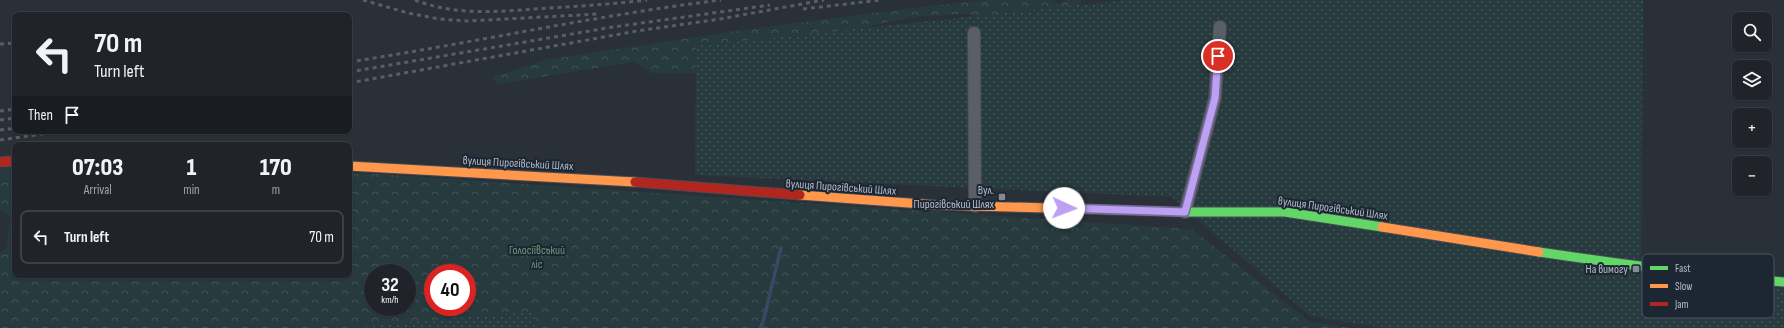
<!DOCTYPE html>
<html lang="en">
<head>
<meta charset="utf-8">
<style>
	body { margin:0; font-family:"Sofia Sans Condensed",sans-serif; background:#282c32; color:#f1f3f6; height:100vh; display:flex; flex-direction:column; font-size:15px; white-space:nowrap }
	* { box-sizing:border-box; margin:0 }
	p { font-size:13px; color:#a2a4a8 }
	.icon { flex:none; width:22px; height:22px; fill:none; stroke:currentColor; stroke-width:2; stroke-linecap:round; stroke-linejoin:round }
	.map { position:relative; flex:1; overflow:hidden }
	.panel { position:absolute; left:12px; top:142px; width:340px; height:136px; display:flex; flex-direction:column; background:#20242a; border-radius:8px; box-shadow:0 1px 3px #0004,0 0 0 1px #3d4147 }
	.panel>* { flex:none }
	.hud { position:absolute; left:12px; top:12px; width:340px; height:122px; border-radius:8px; box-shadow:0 1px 3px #0004,0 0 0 1px #3d4147; background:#20242a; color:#f1f3f6; overflow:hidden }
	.buttons { position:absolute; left:1732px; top:12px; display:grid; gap:8px }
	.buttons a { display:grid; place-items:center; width:40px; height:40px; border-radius:8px; background:#20242a; box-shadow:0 1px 3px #0004,0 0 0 1px #3d4147; font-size:20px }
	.speed { position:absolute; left:364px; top:264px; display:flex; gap:8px; font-size:20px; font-weight:700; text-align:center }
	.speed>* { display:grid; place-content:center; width:52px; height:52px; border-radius:50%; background:#20242a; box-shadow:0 1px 3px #0004,0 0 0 1px #3d4147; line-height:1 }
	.speed small { font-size:10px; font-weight:400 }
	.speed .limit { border:6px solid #d22; background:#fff; color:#111 }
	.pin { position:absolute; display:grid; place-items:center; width:34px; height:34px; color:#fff; margin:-17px; border:2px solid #fff; border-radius:50%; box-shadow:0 1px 4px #0007 }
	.me { position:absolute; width:44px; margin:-22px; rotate:92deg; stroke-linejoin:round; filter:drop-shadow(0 0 3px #0008) }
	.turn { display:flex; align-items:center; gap:14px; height:84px; padding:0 16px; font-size:18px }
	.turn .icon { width:52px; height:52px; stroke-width:2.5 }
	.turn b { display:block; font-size:28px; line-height:34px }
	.then { display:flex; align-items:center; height:38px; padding:0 16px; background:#0003; gap:8px; font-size:15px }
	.eta { display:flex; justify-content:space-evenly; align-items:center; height:68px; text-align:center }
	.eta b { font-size:24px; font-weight:800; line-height:28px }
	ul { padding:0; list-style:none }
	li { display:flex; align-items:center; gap:12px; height:54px; margin:0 8px 6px; padding:0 8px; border:2px solid #3d4147; border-radius:8px }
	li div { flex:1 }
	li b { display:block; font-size:15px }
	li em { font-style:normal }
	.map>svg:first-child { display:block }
	.forest { fill:url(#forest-crowns); fill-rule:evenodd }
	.park { fill:url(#park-dots) }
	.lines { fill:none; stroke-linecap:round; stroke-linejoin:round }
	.stream { stroke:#384963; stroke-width:3.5 }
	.street-casing { stroke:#484c53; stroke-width:14 }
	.fast-casing { stroke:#484c53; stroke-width:11 }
	.slow-casing { stroke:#484c53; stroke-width:11 }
	.jam-casing { stroke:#484c53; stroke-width:11 }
	.street { stroke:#5a5e66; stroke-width:12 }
	.fast { stroke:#63d668; stroke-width:9 }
	.slow { stroke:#ff974d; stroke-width:9 }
	.jam { stroke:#b3261e; stroke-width:9 }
	.rail { stroke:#595d64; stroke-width:3; stroke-dasharray:4 4; stroke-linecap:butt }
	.route-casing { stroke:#7a689d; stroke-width:10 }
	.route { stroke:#bca0f2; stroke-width:7 }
	.poi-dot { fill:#848b96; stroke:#1d2633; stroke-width:1.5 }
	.labels { text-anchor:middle; stroke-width:4; stroke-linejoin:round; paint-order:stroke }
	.street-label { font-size:12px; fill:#b4bcc9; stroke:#1d2633 }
	.poi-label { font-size:12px; fill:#b4bcc9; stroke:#1d2633; text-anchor:end }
	.park-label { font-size:12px; fill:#6b9a76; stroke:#1d2633 }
	.key { fill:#1d2633; stroke:#4a5360; stroke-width:1 }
	.key-label { font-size:11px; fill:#b4bcc9 }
</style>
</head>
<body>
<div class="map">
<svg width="1784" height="328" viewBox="0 0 1784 328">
	<defs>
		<pattern id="forest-crowns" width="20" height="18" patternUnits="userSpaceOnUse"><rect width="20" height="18" fill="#273a3e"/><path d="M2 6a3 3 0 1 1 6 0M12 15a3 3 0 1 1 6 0" fill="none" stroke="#445559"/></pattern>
		<pattern id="park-dots" width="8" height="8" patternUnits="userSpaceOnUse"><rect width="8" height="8" fill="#273a3e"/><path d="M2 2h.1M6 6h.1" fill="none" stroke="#445559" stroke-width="1.8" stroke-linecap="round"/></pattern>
	</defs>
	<rect width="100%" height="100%" fill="#2a3038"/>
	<!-- forest -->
	<g class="forest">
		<path d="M986 0H1051L1060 4 1067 0H1082L1069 21 989 18 963 14 914 17 869 26V62L716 74 652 73 635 62 497 84 493 77 545 60 742 30 904 9Z"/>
		<path d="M15 167V275H349V174H376L1192 229 1309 321 1350 328H0V253L7 247 10 217 0 210V168ZM373 273H407V307H373ZM433 273H467V307H433Z"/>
	</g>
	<!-- park -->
	<g class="park">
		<path d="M1125 0H1643L1641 269 1784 287V328H1384L1310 316 1172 197 695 175 696 46Z"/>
		<path d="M531 312 535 328H343Z"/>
	</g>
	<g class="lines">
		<!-- stream -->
		<path class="stream" d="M760 328 763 322 781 248"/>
		<defs>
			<g id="street">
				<path d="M974 33 975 206"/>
				<path d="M1185 212 1215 98 1220 27"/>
			</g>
			<g id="fast">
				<path d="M1049 208 1185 212H1285L1382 227"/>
				<path d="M1539 252C1621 264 1702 275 1784 282"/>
			</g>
			<g id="slow">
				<path d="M349 166 635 182"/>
				<path d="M800 195 936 205 1049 208"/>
				<path d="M1382 227 1539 252"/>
			</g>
			<g id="jam">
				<path d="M0 162 15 161"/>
				<path d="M635 182 800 195"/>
			</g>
		</defs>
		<!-- street casing -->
		<use href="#street" class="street-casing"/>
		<!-- fast casing -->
		<use href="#fast" class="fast-casing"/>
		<!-- slow casing -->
		<use href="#slow" class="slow-casing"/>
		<!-- jam casing -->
		<use href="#jam" class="jam-casing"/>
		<!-- street -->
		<use href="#street" class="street"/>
		<!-- fast -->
		<use href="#fast" class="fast"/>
		<!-- slow -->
		<use href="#slow" class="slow"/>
		<!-- jam -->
		<use href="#jam" class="jam"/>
		<!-- rail -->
		<g class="rail">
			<path d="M363 0 408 13 439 19 468 21 598 14"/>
			<path d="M415 0C457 17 505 11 549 8 582 6 614 4 647 0"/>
			<path d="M803 9 881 0"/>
			<path d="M0 44 15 43"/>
			<path d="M349 62C473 43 597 15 721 0"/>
			<path d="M349 72 613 27 770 5"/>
			<path d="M349 83 637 31 720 19 824 0"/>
			<path d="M0 111 15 109"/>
			<path d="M0 120 15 118"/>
			<path d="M0 130 15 128"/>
			<path d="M0 140 63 131"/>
		</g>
	</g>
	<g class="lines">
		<defs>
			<path id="route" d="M1064 208 1185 212 1215 98 1218 56"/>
		</defs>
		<!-- route casing -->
		<use href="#route" class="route-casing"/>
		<!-- route -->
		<use href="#route" class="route"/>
	</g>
	<!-- markers -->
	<g class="poi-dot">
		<rect x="998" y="193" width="8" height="8" rx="2"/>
		<rect x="1632" y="265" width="8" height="8" rx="2"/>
	</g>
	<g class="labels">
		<!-- street labels -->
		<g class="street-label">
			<text transform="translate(518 163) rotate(3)" y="4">вулиця Пирогівський Шлях</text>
			<text transform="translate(841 187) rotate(4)" y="4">вулиця Пирогівський Шлях</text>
			<text transform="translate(1333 208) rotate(8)" y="4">вулиця Пирогівський Шлях</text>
		</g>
		<!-- poi labels -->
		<g class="poi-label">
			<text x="994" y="194">Вул.<tspan x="994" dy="14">Пирогівський Шлях</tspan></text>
			<text x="1628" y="273">На вимогу</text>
		</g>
		<!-- park labels -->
		<g class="park-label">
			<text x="537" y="254">Голосіївський<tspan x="537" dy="14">ліс</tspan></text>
		</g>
	</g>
	<!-- legend -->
	<rect x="1642" y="254" width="132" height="64" rx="6" class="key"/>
	<rect x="1650" y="266" width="18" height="4" fill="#63d668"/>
	<rect x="1650" y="284" width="18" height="4" fill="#ff974d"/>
	<rect x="1650" y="302" width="18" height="4" fill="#b3261e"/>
	<g class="key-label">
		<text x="1675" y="272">Fast</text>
		<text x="1675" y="290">Slow</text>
		<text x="1675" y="308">Jam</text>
	</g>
</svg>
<div class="buttons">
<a><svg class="icon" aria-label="search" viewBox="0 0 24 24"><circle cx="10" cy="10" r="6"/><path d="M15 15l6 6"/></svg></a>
<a><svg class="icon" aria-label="layers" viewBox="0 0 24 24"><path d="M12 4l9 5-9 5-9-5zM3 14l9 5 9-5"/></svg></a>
<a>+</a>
<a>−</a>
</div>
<div class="speed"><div>32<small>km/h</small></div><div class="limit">40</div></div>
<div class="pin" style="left:1218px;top:56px;background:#d93025"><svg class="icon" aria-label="arrive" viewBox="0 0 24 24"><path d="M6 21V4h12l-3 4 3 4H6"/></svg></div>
<svg class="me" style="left:1064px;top:208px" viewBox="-20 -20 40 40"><circle r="19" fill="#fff"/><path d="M0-13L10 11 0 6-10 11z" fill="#bca0f2"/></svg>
<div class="hud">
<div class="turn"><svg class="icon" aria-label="left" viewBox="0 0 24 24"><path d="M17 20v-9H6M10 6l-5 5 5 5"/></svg><div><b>70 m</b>Turn left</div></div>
<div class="then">Then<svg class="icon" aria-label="arrive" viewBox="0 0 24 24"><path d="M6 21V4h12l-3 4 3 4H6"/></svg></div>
</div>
<section class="panel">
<div class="eta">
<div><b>07:03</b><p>Arrival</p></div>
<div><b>1</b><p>min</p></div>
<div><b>170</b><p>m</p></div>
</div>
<ul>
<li><svg class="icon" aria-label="left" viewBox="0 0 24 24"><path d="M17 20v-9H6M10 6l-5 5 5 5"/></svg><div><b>Turn left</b></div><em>70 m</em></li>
</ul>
</section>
</div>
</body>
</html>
